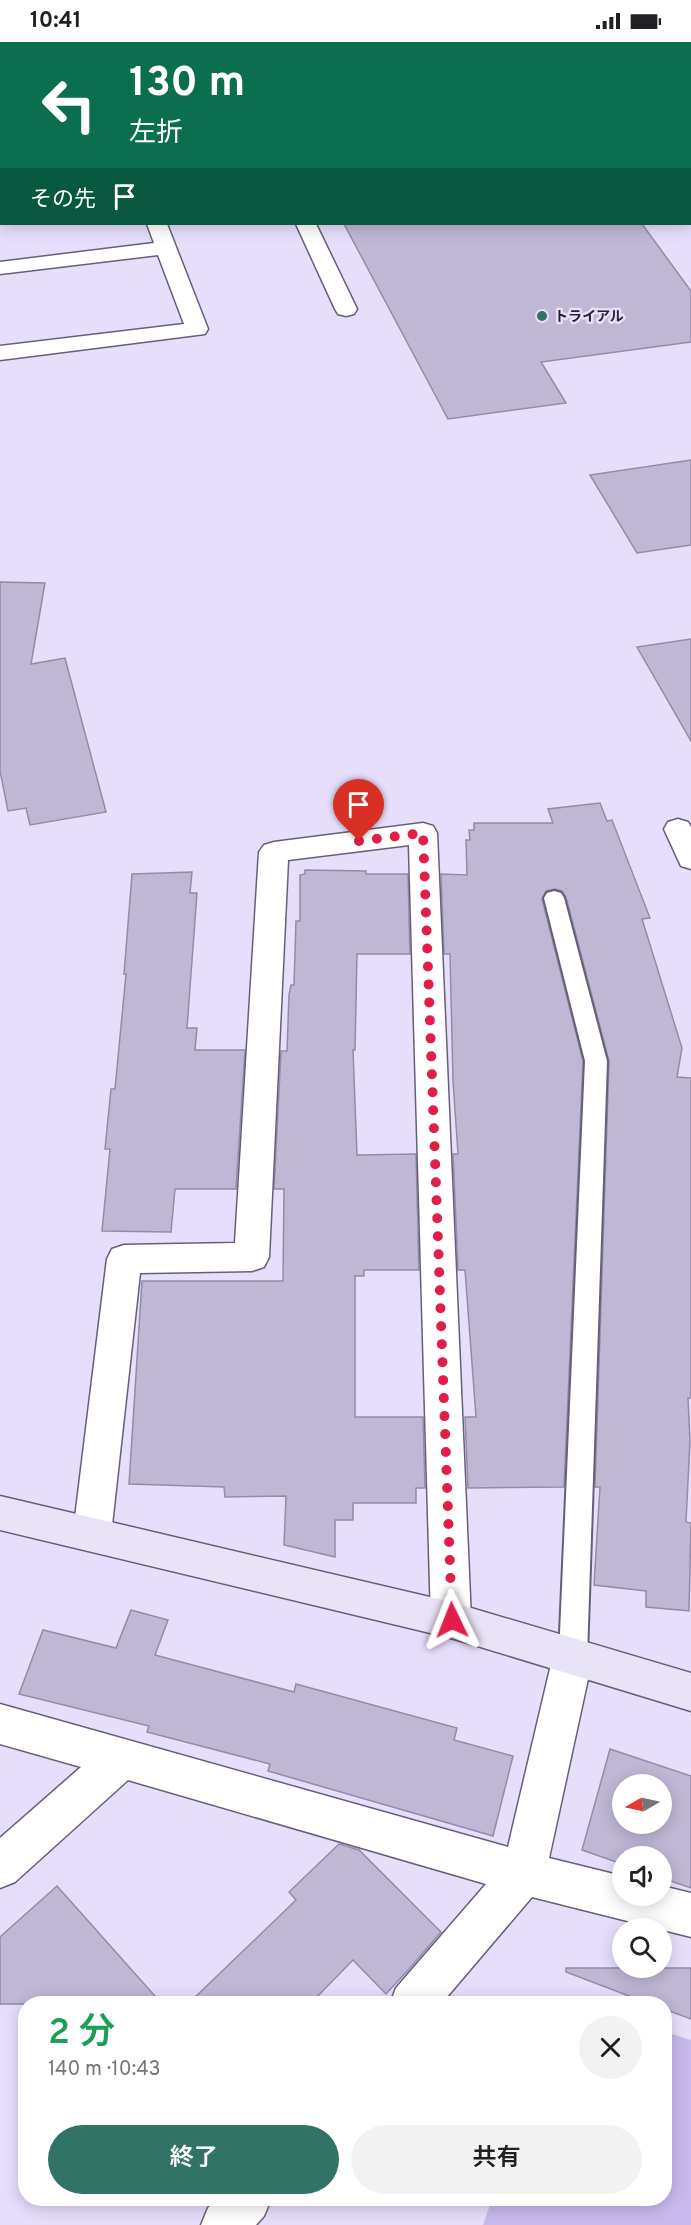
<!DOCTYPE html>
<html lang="ja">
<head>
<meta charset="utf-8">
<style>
	body { margin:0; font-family:Overpass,"Noto Sans JP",sans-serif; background:#f2f2f2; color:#202124; height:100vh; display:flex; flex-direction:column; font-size:22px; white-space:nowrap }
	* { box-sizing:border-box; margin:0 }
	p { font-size:20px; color:#757577 }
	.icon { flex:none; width:33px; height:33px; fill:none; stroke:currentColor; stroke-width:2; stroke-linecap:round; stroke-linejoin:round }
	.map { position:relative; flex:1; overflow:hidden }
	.panel { position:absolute; left:18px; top:1954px; width:654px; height:210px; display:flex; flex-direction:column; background:#fff; border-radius:24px; box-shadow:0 3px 15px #0003 }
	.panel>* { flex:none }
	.guide { position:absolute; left:0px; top:0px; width:692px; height:183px; box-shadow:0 3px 15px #0003; background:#0b6e4f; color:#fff; overflow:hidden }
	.needle { width:39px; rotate:261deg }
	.fabs { position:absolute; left:612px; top:1732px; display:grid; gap:12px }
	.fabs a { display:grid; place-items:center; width:60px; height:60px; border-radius:50%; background:#fff; box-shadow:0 3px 15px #0003; font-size:30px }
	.pin { position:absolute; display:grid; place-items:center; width:51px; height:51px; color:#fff; margin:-62px -26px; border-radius:50% 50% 50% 0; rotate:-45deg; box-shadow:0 0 6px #0007 }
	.pin .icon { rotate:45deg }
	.me { position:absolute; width:66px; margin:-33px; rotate:358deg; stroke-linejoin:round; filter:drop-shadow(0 0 4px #0008) }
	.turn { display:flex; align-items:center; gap:21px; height:126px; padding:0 30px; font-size:27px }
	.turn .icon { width:78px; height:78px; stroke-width:2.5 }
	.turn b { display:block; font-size:42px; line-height:51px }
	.then { display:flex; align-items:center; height:57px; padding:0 30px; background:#0003; gap:12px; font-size:22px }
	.round { display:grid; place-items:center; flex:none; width:63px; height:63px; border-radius:32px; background:#f2f2f2 }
	.summary { display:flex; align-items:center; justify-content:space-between; height:102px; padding:0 30px }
	h1 { font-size:36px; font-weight:600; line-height:45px; color:#1e9e55 }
	.primary-button { display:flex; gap:12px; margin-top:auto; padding:12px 30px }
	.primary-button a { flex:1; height:69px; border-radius:36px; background:#317364; color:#fff; font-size:24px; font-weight:600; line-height:69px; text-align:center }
	.primary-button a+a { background:#f2f2f2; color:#202124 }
	.status { display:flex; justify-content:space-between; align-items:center; height:42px; padding:0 30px; background:#fff; direction:ltr }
	.status svg { height:16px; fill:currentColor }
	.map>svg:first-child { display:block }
	.green { fill:#c8b9ec }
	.building { fill:#c0b7d5; stroke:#938ba7; stroke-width:1.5; fill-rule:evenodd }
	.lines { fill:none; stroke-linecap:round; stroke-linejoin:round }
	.lane-casing { stroke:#675f7a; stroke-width:4 }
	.street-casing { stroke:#675f7a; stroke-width:3 }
	.secondary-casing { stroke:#675f7a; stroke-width:3 }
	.lane { fill:#fff; fill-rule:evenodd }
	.street { fill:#fff; fill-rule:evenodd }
	.secondary { fill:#e9e3f7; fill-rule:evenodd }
	.rail { stroke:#867f94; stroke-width:3; stroke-dasharray:4.5 4.5; stroke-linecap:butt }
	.route { stroke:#e11d48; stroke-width:10; stroke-dasharray:0 18 }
	.poi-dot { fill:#317364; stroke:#e7defc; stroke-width:2 }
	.labels { text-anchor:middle; stroke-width:5; stroke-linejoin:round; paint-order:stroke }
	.far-poi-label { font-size:14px; font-weight:bold; fill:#27232e; stroke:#e7defc; text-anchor:start }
</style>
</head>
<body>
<div class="status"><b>10:41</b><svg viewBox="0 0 49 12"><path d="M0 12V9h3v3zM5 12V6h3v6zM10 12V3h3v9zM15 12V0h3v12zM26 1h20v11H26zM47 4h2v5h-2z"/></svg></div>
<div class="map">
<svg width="691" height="2183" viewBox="0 0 691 2183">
	<rect width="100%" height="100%" fill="#e7defc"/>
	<!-- green -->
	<path class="green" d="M665 1990 691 1998V2183H483L492 2157H664Z"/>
	<!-- building -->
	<g class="building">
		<path d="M344 182H642L691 249V300L541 320 566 361 448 377Z"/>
		<path d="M691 418V503L637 511 590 433Z"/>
		<path d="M0 540 45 541 31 622 65 616 106 770 30 783 26 766 8 769 0 729Z"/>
		<path d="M691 597V699L637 605Z"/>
		<path d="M600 761 607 779 612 778 650 876 642 877 682 1006 677 1035 691 1036V1356H688L690 1399 686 1480 691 1481 689 1569 646 1565V1549L594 1543 600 1445H595L609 1019 566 855 562 849 555 847 546 849 542 857 583 1019 564 1445 468 1446 465 1375H476L465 1228H458L453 1112H458L453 1039 450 912H444L441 832 467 833 466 798H470L469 788H474V781H553L548 767Z"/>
		<path d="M305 828 366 829V832H408L410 912H357L355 1008H353L357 1113 416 1112 419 1228H364V1234H355V1375H423L425 1446H416V1461H353V1478H335V1515L284 1503 286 1454 225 1455 224 1445 129 1442 142 1239H283L284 1147H274L281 1009H287L289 953 291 943H294L296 879H300V833L305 832Z"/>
		<path d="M192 830 190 851H197L187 986H197L195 1008H245L236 1147H175L171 1190 102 1189 110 1107H105L111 1047H115L126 932H124L132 832Z"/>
		<path d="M131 1568 168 1578 155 1613 294 1650 296 1642 457 1686 454 1698 513 1714 493 1794 268 1729 270 1722 147 1690 149 1684 19 1652 43 1588 116 1606Z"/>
		<path d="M610 1707 691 1734V1846L662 1836V1815H622V1822L582 1808ZM622 1743H662V1782H622Z"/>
		<path d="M339 1802 359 1808 441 1890 409 1927 386 1952 353 1918 310 1962H188L296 1858 289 1850Z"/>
		<path d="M57 1844 162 1962H0V1895Z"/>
		<path d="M566 1926H691V1977L664 1967V1962H650L566 1930Z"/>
	</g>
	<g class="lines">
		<defs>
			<path id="lane" d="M554 849 561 851 564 856 607 1019 587 1614 583 1623 573 1627 563 1623 559 1614 585 1019 544 856 547 851Z"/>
			<g id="street">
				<rect x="76" y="0" width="18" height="2"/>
				<path d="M236 0H254L255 2H237Z"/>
				<path d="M414 0H432L433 2H415Z"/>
				<path d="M546 0H566L545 2Z"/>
				<rect x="0" y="69" width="2" height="12"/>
				<rect x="0" y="139" width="2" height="12"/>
				<path d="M147 182H167L208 287 205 292 0 318V304L184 282 158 213 0 232V220L154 201Z"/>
				<path d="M296 182H316L357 267 354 272 346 274 338 272 335 267Z"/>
				<path d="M678 777 688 780 691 785V827L681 824 664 787 668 780Z"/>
				<path d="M423 781 433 784 437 791 471 1578 465 1591 451 1596 437 1591 431 1578 409 803 288 818 269 1215 264 1225 252 1229 140 1231 111 1492 106 1504 92 1509 78 1504 73 1492 107 1217 112 1207 124 1203 235 1201 259 810 264 803 274 800Z"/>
				<path d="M573 1595 587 1601 593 1614 549 1816 622 1834V1854H662V1844L691 1851V1895L532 1855 441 1962H390L396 1946 486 1842 128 1738 15 1840 0 1846V1796L81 1725 0 1702V1662L508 1805 553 1614 559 1601Z"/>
				<path d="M216 2157H271L264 2174 256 2183H201L208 2166Z"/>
			</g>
			<g id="secondary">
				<path d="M580 0H602L603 2H581Z"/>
				<rect x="690" y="26" width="1" height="12"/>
				<path d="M0 1454 451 1560 691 1631V1669L451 1596 0 1488Z"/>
			</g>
		</defs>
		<!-- lane casing -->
		<use href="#lane" class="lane-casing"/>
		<!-- street casing -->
		<use href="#street" class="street-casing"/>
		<!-- secondary casing -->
		<use href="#secondary" class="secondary-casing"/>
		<!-- lane -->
		<use href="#lane" class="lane"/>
		<!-- street -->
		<use href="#street" class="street"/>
		<!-- secondary -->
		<use href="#secondary" class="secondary"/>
		<!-- rail -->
		<path class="rail" d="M679 0 685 2"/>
	</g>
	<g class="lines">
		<!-- route -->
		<path class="route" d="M359 799 423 791 452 1578"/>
	</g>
	<!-- markers -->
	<circle class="poi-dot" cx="542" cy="274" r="6"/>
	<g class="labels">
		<!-- far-poi labels -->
		<g class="far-poi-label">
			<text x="554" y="279">トライアル</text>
		</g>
	</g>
</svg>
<div class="fabs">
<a><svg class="needle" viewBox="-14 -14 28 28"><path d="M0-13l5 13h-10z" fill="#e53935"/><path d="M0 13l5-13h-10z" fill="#757577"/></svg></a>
<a><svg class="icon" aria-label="sound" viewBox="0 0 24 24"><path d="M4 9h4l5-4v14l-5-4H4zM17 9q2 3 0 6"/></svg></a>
<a><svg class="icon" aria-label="search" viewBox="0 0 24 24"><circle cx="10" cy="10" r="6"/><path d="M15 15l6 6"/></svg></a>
</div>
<div class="pin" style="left:359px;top:799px;background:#d93025"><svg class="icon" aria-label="arrive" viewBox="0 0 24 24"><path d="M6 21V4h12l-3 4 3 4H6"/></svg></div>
<svg class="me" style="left:452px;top:1578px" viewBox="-20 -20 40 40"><path d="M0-17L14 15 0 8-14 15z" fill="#e11d48" stroke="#fff" stroke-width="4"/></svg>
<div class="guide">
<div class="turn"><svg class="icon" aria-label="left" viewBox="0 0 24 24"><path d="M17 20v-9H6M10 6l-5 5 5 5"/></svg><div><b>130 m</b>左折</div></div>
<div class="then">その先<svg class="icon" aria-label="arrive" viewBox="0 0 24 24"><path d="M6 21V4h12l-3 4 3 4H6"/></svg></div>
</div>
<section class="panel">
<div class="summary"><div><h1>2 分</h1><p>140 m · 10:43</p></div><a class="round"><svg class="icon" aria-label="close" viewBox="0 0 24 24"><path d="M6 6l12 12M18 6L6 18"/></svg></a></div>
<div class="primary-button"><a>終了</a><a>共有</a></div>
</section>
</div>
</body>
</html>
